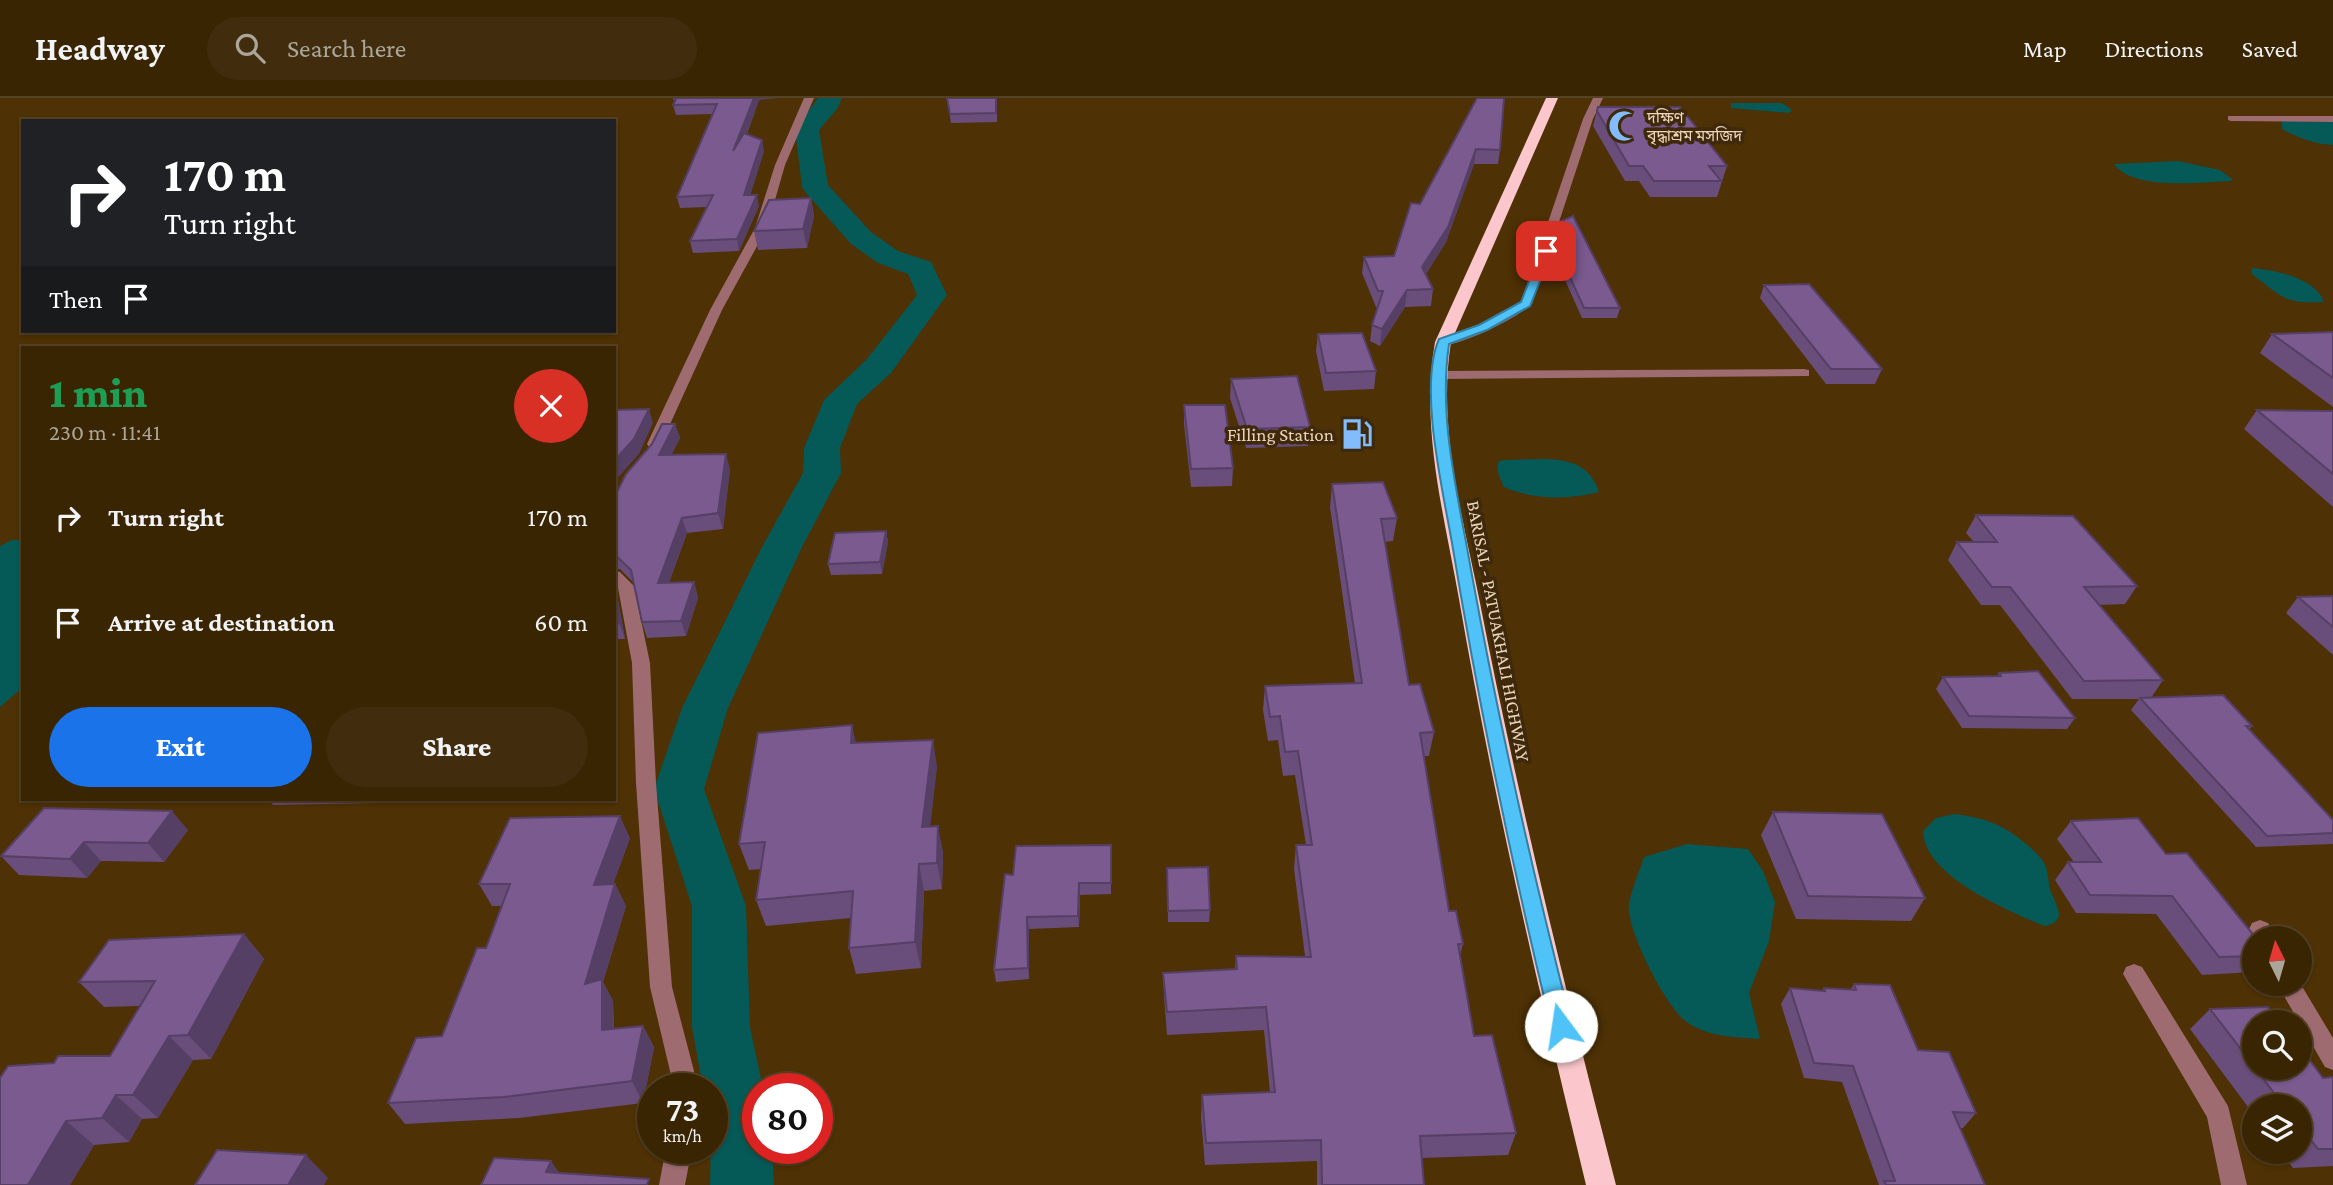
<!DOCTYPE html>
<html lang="en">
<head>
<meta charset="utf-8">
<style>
	body { margin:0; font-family:"Crimson Pro","Noto Sans Bengali",serif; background:#412d0d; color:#f1f3f6; height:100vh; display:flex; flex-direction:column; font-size:26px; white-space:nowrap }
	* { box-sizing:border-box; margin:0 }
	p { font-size:23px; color:#aba59a }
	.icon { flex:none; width:38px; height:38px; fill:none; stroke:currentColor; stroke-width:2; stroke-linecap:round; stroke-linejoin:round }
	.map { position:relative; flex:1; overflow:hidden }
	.details { position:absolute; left:21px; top:248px; width:595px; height:455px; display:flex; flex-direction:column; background:#3a2503; border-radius:0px; box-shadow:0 2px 5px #0004,0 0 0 2px #544225 }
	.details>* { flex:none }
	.banner { position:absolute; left:21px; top:21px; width:595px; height:214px; border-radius:0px; box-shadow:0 2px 5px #0004,0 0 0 2px #544225; background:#202124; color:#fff; overflow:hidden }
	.needle { width:46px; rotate:355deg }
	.fabs { position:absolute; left:2242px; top:828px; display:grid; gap:14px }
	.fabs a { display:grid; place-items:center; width:70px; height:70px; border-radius:50%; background:#3a2503; box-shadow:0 2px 5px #0004,0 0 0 2px #544225; font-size:35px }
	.speed { position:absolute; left:637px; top:975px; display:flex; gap:14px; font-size:35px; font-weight:700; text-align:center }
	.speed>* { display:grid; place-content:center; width:91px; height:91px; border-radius:50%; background:#3a2503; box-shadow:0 2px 5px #0004,0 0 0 2px #544225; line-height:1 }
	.speed small { font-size:18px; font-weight:400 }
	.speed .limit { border:10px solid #d22; background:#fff; color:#111 }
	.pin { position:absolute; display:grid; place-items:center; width:60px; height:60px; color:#fff; margin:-30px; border-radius:14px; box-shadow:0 4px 10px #0006 }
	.me { position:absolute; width:77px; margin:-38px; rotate:346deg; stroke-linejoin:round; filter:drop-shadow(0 0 5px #0008) }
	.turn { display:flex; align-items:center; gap:24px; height:147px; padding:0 28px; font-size:32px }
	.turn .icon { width:91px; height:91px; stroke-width:2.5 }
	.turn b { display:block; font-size:49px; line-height:60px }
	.then { display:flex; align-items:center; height:66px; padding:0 28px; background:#0003; gap:14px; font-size:26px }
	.round { display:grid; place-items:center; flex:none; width:74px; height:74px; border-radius:37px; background:#412d0d }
	.overview { display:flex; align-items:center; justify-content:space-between; height:119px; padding:0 28px }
	h1 { font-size:42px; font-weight:800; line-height:52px; color:#1e9e55 }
	.action { display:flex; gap:14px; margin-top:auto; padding:14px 28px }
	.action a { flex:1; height:80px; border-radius:42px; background:#1a73e8; color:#fff; font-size:28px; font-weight:800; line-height:80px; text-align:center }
	.action a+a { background:#412d0d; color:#f1f3f6 }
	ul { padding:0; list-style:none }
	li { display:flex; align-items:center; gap:21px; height:105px; padding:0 28px }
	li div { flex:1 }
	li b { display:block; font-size:26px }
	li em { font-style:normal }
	header { display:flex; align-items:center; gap:42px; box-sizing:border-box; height:98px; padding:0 35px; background:#3a2503; border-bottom:2px solid #544225 }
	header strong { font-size:33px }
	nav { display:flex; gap:38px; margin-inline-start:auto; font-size:24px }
	.search { width:490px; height:63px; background:#412d0d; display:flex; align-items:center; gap:18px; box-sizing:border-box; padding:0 24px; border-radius:38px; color:#aba59a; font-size:26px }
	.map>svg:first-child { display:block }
	.water { fill:#055957 }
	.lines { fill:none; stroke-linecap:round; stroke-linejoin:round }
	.canal { fill:#055957; fill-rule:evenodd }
	.minor { fill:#9e6b71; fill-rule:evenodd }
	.highway { fill:#fbc7cc; fill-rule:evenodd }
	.wall { fill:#694d7b }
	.shaded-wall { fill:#553f64 }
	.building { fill:#7a5a8f; stroke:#553f64; stroke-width:2 }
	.route { fill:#4fc3f7; stroke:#337fa1; stroke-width:2 }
	.labels { text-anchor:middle; stroke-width:7; stroke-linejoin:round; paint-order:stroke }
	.far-poi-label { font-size:16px; fill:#ecd5bb; stroke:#3e290c; text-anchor:start }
	.poi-label { font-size:19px; fill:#ecd5bb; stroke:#3e290c; text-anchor:end }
	.street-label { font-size:19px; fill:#ecd5bb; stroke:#3e290c }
</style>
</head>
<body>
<header>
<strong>Headway</strong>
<div class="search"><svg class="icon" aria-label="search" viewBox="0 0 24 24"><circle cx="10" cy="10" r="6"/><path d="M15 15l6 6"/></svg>Search here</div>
<nav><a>Map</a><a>Directions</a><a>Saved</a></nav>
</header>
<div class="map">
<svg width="2333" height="1087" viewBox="0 0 2333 1087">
	<rect width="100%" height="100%" fill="#4e3104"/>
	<!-- water -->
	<g class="water">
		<path d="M1731 5H1782L1792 12 1789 15 1731 10Z"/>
		<path d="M2282 23 2333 24V47C2315 46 2298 40 2282 31Z"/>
		<path d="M2178 63 2220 72 2232 81 2231 83C2200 84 2133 93 2114 66Z"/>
		<path d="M2251 170C2274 172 2315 179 2324 204 2284 206 2282 199 2252 176Z"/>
		<path d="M1505 362C1541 362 1586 352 1599 394 1568 402 1533 402 1504 389 1500 380 1495 372 1499 363Z"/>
		<path d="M12 442H23V589L0 609V448Z"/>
		<path d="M1954 716C1980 719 2000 725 2020 741 2029 748 2042 759 2046 769 2049 778 2048 788 2052 796 2058 811 2067 824 2044 828 2007 812 1924 778 1923 733L1936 720Z"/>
		<path d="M1687 746 1748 751 1763 773 1775 804 1769 843 1749 895 1760 941C1734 939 1710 939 1688 925 1667 912 1625 829 1629 806 1632 790 1639 774 1644 759Z"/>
	</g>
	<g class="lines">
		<!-- canal -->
		<path class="canal" d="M818 0H842L837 11 819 32 828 87 871 134 898 153 931 164 947 197 891 275 857 306 840 350 841 375 802 449 728 610 704 691 746 808 750 929 763 990H758V1050H772L774 1087H710L712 990H703L692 929V808L654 691 682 610 762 449 803 375 804 350 824 302 867 261 917 197 908 176 878 165 851 146 806 95 802 89 795 31Z"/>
		<!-- minor -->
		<g class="minor">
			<path d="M804 0H814L785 67 767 130 722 212 661 346 654 350 649 349 647 346 710 212 755 130 775 67Z"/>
			<path d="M1593 0H1603L1593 21 1532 206C1517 220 1459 250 1438 247V241L1478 227 1521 204 1583 21Z"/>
			<path d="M2228 18H2333V24L2231 23 2228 22Z"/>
			<path d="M1804 271 1809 272V278L1437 281 1430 277 1437 273Z"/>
			<path d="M614 473 620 474 634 488 650 565 656 685 672 889 694 973 695 990H671L670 973 650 889 636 685 632 565 618 490 614 487Z"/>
			<path d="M2260 822 2268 825 2276 840 2254 841 2249 831 2252 825Z"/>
			<path d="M2134 866 2142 869 2228 1008 2247 1087H2221L2207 1019 2123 876 2126 869Z"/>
			<path d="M2300 885 2333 940V972L2325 969 2277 886Z"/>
			<path d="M666 1050H692L685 1087H659Z"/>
		</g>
		<!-- highway -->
		<path class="highway" d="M1546 0H1558L1451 244C1437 332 1463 419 1480 505 1518 701 1566 894 1616 1087H1586C1539 893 1493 698 1459 501 1444 416 1420 330 1435 244Z"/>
	</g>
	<!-- wall -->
	<g class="wall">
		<path d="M947 0H997V24L951 25Z"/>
		<path d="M1477 0 1500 52 1498 66H1474L1446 144 1426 176 1433 191 1431 208 1405 209 1380 248 1370 243 1372 227 1377 209H1376L1362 175 1364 159 1394 158 1420 106Z"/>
		<path d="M674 1 759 2 747 36 764 53 750 97 759 108 739 153 693 155 690 143 707 109 680 110 677 99 712 16 676 17 673 7 675 4Z"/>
		<path d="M1598 9 1727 68 1717 99H1650L1639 83H1625L1593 28Z"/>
		<path d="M811 100 814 118 807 150 758 152 754 133Z"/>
		<path d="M1554 144 1620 210 1617 220H1582L1552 153Z"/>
		<path d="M1764 187 1882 271 1875 286H1826L1760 200Z"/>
		<path d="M2333 234V309L2260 255 2272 236Z"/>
		<path d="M1318 236 1376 273 1374 291 1324 293 1316 253Z"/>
		<path d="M1231 281 1310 329 1308 348 1246 350 1230 300Z"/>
		<path d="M1184 307 1233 370 1232 388 1191 389 1184 326Z"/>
		<path d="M2257 312 2333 313V409L2244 331Z"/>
		<path d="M675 326 680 340 671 357 730 371 723 431 687 435 669 485 694 484 698 500 686 538 647 540 642 524 634 485 620 471H614V397L616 396Z"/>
		<path d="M1332 386 1397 420 1393 443 1384 444 1409 587 1434 634 1429 658H1424L1449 813 1463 846 1460 857 1474 938 1516 1035 1508 1057 1422 1060 1424 1087H1317V1063L1205 1067 1201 1020 1202 997 1270 994 1264 932 1167 937 1164 898 1163 875 1235 871 1236 858H1305L1294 771 1296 747H1306L1295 677 1283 678 1278 642 1268 643 1263 612 1265 588 1355 585 1330 409Z"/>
		<path d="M1976 417 2137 488 2125 506 2099 507 2163 582 2151 600 2252 628 2249 632 2333 722V746L2256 749 2131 612 2139 601H2072L2000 507H1981L1948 462 1957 444H1974L1966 435Z"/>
		<path d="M886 433 888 444 882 476 831 477 828 466Z"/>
		<path d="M614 488 616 491 625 541H614Z"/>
		<path d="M2333 498V557L2286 515 2298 499Z"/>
		<path d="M1999 575 2075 620 2067 631 1962 630 1936 591 1943 579 1997 578Z"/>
		<path d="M856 644 937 668 930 728 943 754 942 791 924 793 921 870 856 876 849 850 851 820 766 828 756 802 761 771 749 772 739 746Z"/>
		<path d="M269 702H379L377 705 273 707Z"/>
		<path d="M44 710 188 732 164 764 101 763 87 780 19 777 1 758Z"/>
		<path d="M1773 714 1925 800 1911 823 1796 821 1761 737Z"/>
		<path d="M2071 723 2166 756 2254 840V872L2252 874 2202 877 2156 816 2076 815 2055 782 2068 764H2074L2057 741Z"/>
		<path d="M630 740 613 786H615L626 808 603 884 613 903 614 931 643 928 654 949 643 1005 519 1020 405 1026 388 1005 442 938 486 850 501 808H492L479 786Z"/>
		<path d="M1111 747V796L1080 797 1079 829 1029 831V881L996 884 994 872 1013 777Z"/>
		<path d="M1167 770 1210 812 1209 824H1168Z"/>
		<path d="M244 836 264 861 211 961 193 962 158 1020 142 1021 129 1044 94 1047 70 1087 54 965 110 958 140 908 104 909 79 884Z"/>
		<path d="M1854 886 1918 952 1976 1015 1963 1030H1960L1985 1087H1879L1842 984 1804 980 1781 906 1790 890 1822 893 1824 890 1851 891Z"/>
		<path d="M2210 911 2254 924V970H2300L2323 980 2333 979V1068L2293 1070 2281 1054H2300V1008H2254V1017L2190 931Z"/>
		<path d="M758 1015V1040L753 1029Z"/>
	</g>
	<!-- shaded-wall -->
	<g class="shaded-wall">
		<path d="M754 0H778L759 2 736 64 733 53Z"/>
		<path d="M762 42 764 53 747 108 744 97Z"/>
		<path d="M1476 51 1474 66 1446 144 1420 185 1422 169Z"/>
		<path d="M757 97 759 108 739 153 737 141Z"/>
		<path d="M811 100 814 118 807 150 803 131Z"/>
		<path d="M1407 192 1405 209 1380 248 1382 231Z"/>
		<path d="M649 311 653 325 639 356 614 384V363Z"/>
		<path d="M675 326 680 340 664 372 659 357Z"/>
		<path d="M726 356 730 371 723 431 718 415Z"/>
		<path d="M682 420 687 435 663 501 658 485Z"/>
		<path d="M886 433 888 444 882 476 880 464Z"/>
		<path d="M694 484 698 500 686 538 681 523Z"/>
		<path d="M614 488 616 491 625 541 619 525 614 500Z"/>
		<path d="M852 627 858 654 851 645Z"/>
		<path d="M933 642 937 668 927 755 922 729Z"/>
		<path d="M172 713 188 732 164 764 148 745Z"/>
		<path d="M620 718 630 740 605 809 594 787Z"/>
		<path d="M938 728 943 754 942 791 937 765Z"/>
		<path d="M84 744 101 763 87 780 70 761Z"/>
		<path d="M919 766 924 793 921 870 915 844Z"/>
		<path d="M1079 785 1080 797 1079 829 1078 818Z"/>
		<path d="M615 786 626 808 603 884 613 903 614 954 602 932 585 886Z"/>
		<path d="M1027 819 1029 831V881L1028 870Z"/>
		<path d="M244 836 264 861 211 961 188 937Z"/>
		<path d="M643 928 654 949 643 1005 632 983Z"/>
		<path d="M169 938 193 962 158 1020 133 997Z"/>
		<path d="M116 997 142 1021 129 1044 102 1020Z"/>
		<path d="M66 1023 94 1047 70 1087H28Z"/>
		<path d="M306 1057 328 1080 324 1087H288Z"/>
		<path d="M551 1063 567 1086 546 1074Z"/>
	</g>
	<!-- building -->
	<g class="building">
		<path d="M674 0H754L733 53 744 35 762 42 744 97H757L737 141 690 143 713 97 677 99 717 6 673 7 676 1H674Z"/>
		<path d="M947 0H996V15L950 16Z"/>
		<path d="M1477 0H1504L1500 52 1476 51 1448 129 1422 169 1433 191 1407 192 1382 231 1372 227 1383 193H1378L1364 159 1394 158 1411 105 1420 106Z"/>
		<path d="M1598 9H1680L1727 68H1709L1721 83H1654L1643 68H1629L1597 13Z"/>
		<path d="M811 100 803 131 754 133 769 102Z"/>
		<path d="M1573 118 1620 210H1584L1554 144 1561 123Z"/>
		<path d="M1809 186 1882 271H1831L1764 187Z"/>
		<path d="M2333 234V280L2272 236Z"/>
		<path d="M1362 235 1376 273 1326 275 1318 236Z"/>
		<path d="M1297 278 1310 329 1247 331 1231 281Z"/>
		<path d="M1184 307H1225L1233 370 1191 371Z"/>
		<path d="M649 311 634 341 614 363V312Z"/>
		<path d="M2257 312 2333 313V376Z"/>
		<path d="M662 326H675L659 357 726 356 718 415 682 420 658 485 694 484 681 523 642 524 631 472 614 456V397L616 396 626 376 652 346Z"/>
		<path d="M1383 384 1397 420 1381 421 1409 587 1420 586 1434 634 1420 635 1449 813H1456L1463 846H1458L1474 938 1492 937 1516 1035 1420 1038 1424 1087H1322L1321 1042 1206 1045 1202 997 1275 994 1266 909 1167 914 1163 875 1237 871 1236 858 1311 859 1296 747H1312L1298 653 1285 654 1280 618 1270 619 1265 588 1362 585 1332 386Z"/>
		<path d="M1976 417 2073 418 2137 488 2084 489 2163 582 2084 583 2010 489H1992L1957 444H1997Z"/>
		<path d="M886 433 880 464 828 466 835 435Z"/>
		<path d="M2333 498V529L2298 499Z"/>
		<path d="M614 500 619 525 614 526Z"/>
		<path d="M2038 573 2075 620 1969 618 1943 579 2001 578 1999 575Z"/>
		<path d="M2223 597 2252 628H2246L2333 722V735L2267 738 2140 600Z"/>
		<path d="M852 627 851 645 933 642 922 729 938 728 937 765 919 766 915 844 849 850 853 793 756 802 765 744 739 746 758 635Z"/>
		<path d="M44 710 172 713 148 745 84 744 70 761 1 758Z"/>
		<path d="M1773 714 1882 716 1925 800 1808 798Z"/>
		<path d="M620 718 594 787 615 786 585 886 602 881V932L643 928 632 983 504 999 388 1005 416 940 442 938 477 850H486L510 786H479L510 720Z"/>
		<path d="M2138 720 2166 756 2187 755 2256 840H2254V858L2219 859 2172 798 2090 797 2068 764H2101L2071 723Z"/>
		<path d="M1111 747V785H1079L1078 818 1027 819 1028 870 994 872 1005 776 1013 777 1016 748Z"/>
		<path d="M1208 769 1210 812 1168 813 1167 770Z"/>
		<path d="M244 836 188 937 169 938 133 997H116L102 1020 66 1023 28 1087H0V980L8 968 54 965 58 958H110L155 883 79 884 109 842Z"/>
		<path d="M1854 886 1890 887 1918 952 1949 954 1976 1015 1953 1014 1985 1087H1886L1884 1083H1895L1853 968 1814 965 1790 890 1825 893 1824 890 1856 892Z"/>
		<path d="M2268 909 2280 924H2254V968L2210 911Z"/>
		<path d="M2300 949 2323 980 2333 979V1051H2318L2300 1028V1008H2284L2255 970H2300Z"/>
		<path d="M770 980 809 983 807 990H766Z"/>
		<path d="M758 1015V1030L753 1029Z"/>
		<path d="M217 1052 306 1057 288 1087H195Z"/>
		<path d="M494 1060 551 1063 546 1074 649 1081 647 1087H481Z"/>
	</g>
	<!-- route -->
	<path class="route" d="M1546 150 1552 153 1530 208 1487 232 1449 246C1438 321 1458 397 1471 472 1499 625 1533 777 1572 928L1569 935 1561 938 1554 935 1551 928C1512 768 1479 608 1452 445 1443 393 1418 289 1439 241L1479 227 1521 204 1541 153Z"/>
	<!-- icons -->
	<defs>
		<symbol id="mosque-bare" viewBox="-9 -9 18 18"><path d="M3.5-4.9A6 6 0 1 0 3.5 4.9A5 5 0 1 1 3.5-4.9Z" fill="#83bcfb" stroke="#3e290c" stroke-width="2.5" paint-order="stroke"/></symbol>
		<symbol id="fuel-bare" viewBox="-9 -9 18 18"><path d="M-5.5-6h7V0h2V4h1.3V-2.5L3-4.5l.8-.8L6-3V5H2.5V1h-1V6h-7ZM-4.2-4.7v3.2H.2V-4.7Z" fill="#83bcfb" stroke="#3e290c" stroke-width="2.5" paint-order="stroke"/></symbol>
	</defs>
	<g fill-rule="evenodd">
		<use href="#mosque-bare" x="1602" y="6" width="44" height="44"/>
		<use href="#fuel-bare" x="1335" y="314" width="44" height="44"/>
	</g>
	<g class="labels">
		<!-- far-poi labels -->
		<g class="far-poi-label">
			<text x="1647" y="25">দক্ষিণ<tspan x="1647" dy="18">বৃদ্ধাশ্রম মসজিদ</tspan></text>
		</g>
		<!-- poi labels -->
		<g class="poi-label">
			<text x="1334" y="343">Filling Station</text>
		</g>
		<!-- street labels -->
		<g class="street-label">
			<text transform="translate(1499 533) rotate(79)" y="7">BARISAL - PATUAKHALI HIGHWAY</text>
		</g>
	</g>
</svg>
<div class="fabs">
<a><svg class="needle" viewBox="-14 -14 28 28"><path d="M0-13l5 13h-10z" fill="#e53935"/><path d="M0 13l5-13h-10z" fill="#aba59a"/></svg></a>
<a><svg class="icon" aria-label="search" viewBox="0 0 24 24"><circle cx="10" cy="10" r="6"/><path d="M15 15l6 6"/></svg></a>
<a><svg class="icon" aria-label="layers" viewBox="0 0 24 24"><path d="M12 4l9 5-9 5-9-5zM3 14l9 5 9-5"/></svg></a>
</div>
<div class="speed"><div>73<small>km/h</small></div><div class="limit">80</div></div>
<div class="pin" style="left:1546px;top:153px;background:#d93025"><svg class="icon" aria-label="arrive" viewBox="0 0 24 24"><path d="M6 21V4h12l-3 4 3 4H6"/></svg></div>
<svg class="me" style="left:1561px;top:928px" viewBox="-20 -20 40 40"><circle r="19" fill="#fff"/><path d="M0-13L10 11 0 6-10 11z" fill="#4fc3f7"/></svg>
<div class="banner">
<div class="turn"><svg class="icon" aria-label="right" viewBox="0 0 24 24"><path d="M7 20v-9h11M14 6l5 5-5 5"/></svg><div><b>170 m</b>Turn right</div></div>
<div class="then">Then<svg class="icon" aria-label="arrive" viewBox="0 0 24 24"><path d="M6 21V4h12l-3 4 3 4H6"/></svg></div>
</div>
<section class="details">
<div class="overview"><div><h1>1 min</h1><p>230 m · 11:41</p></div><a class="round" style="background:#d93025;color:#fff"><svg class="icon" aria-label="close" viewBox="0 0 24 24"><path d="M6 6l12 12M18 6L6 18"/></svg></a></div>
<ul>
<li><svg class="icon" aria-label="right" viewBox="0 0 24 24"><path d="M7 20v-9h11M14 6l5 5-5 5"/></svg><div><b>Turn right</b></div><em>170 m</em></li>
<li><svg class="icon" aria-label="arrive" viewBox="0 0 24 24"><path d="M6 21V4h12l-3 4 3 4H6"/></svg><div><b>Arrive at destination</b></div><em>60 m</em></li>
</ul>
<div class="action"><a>Exit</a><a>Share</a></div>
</section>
</div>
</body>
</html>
